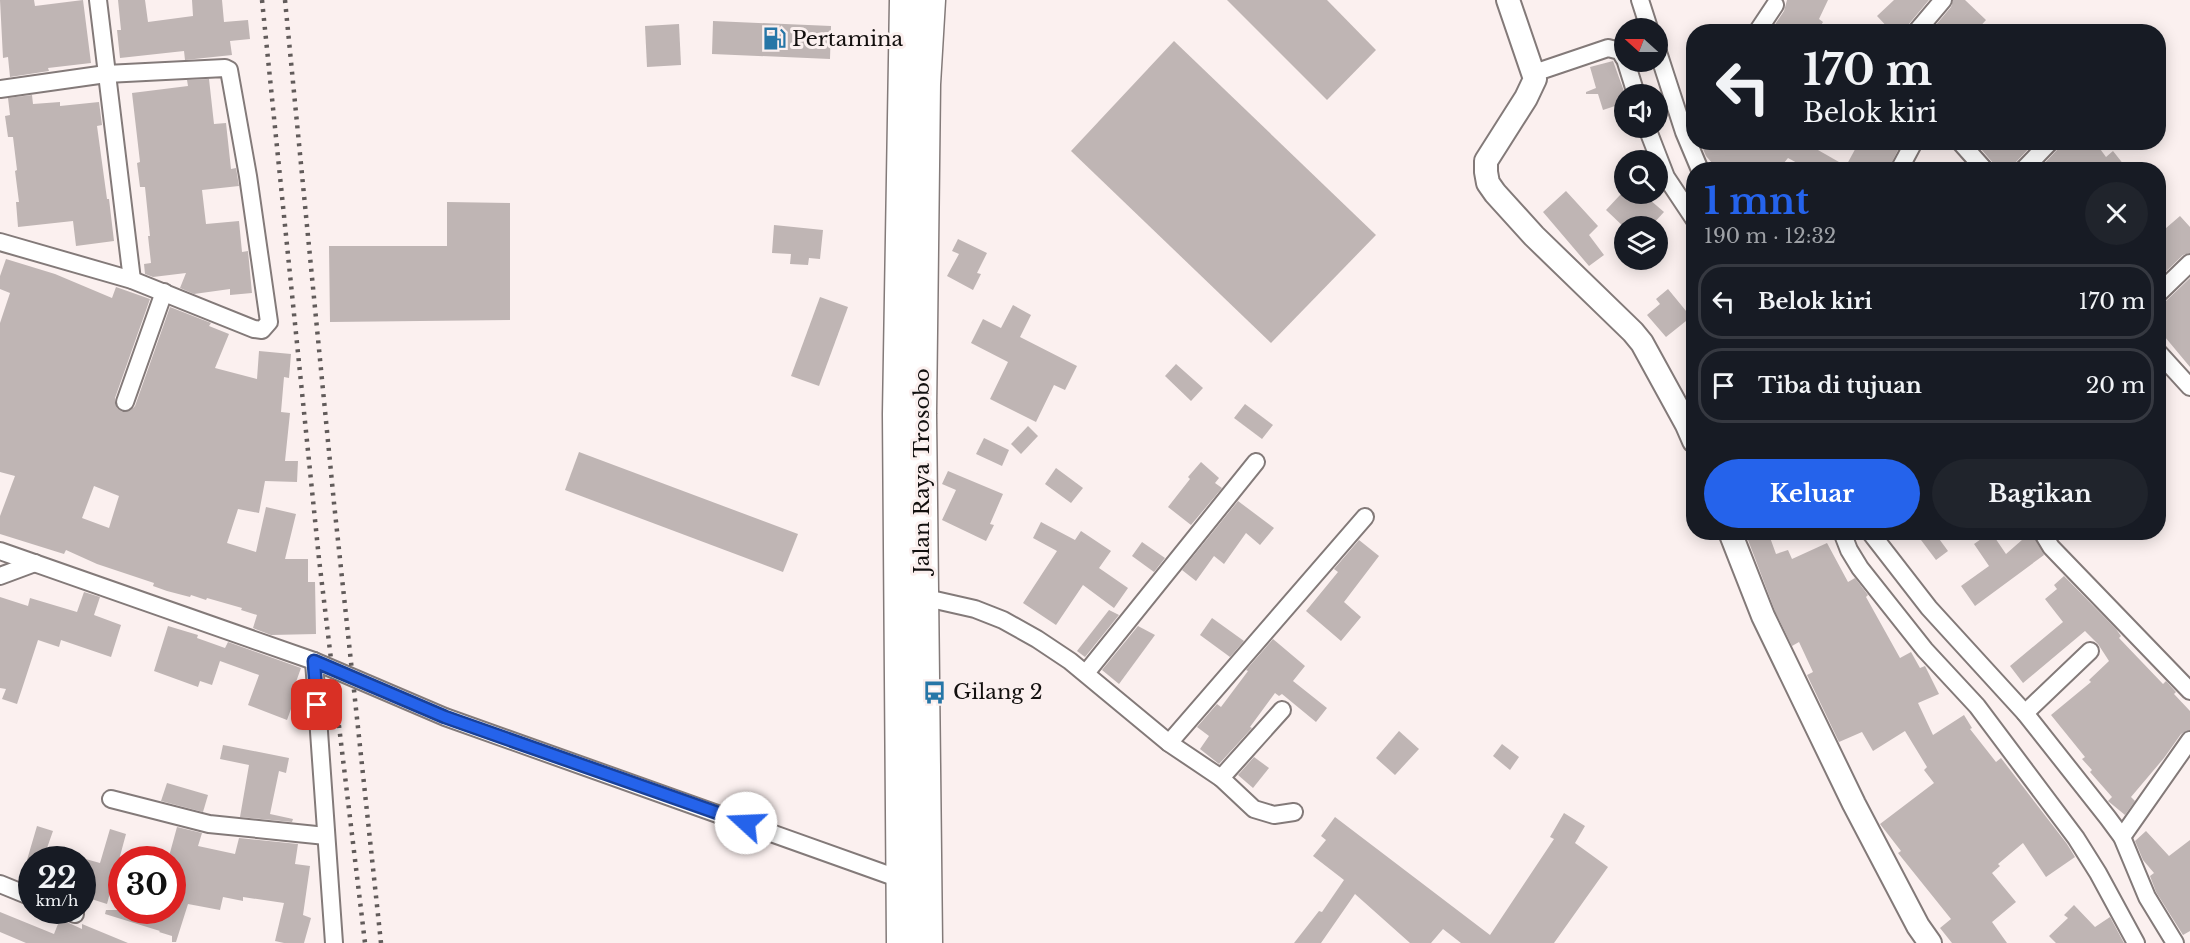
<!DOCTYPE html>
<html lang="id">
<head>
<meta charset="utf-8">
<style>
	body { margin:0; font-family:"Libre Baskerville",serif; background:#20242c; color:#f1f3f6; height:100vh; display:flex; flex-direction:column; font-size:22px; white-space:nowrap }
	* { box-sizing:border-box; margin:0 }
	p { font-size:20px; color:#9ea1a6 }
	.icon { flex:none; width:33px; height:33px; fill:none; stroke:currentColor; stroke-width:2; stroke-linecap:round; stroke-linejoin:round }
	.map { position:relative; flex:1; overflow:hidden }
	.side { position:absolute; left:1686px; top:162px; width:480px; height:378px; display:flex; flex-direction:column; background:#171b24; border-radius:24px; box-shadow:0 3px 15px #0003 }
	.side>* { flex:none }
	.hud { position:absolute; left:1686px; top:24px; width:480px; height:126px; border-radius:24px; box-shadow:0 3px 15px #0003; background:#171b24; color:#f1f3f6; overflow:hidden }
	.needle { width:39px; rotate:291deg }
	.controls { position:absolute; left:1614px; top:18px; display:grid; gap:12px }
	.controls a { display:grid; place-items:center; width:54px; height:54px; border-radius:50%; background:#171b24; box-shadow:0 3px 15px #0003; font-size:30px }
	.speed { position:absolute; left:18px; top:846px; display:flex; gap:12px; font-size:30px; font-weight:700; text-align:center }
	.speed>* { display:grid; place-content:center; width:78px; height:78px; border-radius:50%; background:#171b24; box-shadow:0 3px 15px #0003; line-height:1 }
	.speed small { font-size:15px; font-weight:400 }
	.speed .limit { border:9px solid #d22; background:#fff; color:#111 }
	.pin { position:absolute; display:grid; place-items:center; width:51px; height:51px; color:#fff; margin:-26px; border-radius:12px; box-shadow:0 3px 9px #0006 }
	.me { position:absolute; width:66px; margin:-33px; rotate:290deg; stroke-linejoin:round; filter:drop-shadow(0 0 4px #0008) }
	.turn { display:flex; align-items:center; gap:21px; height:126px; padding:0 18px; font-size:27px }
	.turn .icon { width:78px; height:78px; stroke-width:2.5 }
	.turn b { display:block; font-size:42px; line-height:51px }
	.round { display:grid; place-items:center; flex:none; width:63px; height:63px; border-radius:32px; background:#20242c }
	.overview { display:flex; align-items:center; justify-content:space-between; height:102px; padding:0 18px }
	h1 { font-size:36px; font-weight:700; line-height:45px; color:#2563eb }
	.action { display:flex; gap:12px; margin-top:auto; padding:12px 18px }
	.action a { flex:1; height:69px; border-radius:36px; background:#2563eb; color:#fff; font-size:24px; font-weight:700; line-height:69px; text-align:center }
	.action a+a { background:#20242c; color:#f1f3f6 }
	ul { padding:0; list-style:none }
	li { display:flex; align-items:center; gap:18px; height:75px; margin:0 12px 9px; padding:0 6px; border:3px solid #363941; border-radius:24px }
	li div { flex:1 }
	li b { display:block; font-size:22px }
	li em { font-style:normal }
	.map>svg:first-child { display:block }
	.building { fill:#bfb5b4; fill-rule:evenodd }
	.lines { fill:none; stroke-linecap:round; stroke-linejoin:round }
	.street-casing { stroke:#837a79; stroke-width:20 }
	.secondary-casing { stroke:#837a79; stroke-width:26 }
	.highway-casing { stroke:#837a79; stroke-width:33 }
	.street { stroke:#fff; stroke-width:16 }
	.secondary { stroke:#fff; stroke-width:22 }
	.highway { stroke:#fff; stroke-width:30 }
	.rail { stroke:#615b5a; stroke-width:4.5; stroke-dasharray:3 6; stroke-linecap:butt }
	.route-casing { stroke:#184099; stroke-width:15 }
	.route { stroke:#2563eb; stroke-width:10 }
	.labels { text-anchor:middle; stroke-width:6; stroke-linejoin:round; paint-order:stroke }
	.poi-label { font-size:21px; fill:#13100f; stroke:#fbf0ef; text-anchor:start }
	.street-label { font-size:21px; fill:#13100f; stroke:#fbf0ef }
</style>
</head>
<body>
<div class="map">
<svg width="2190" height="943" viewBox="0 0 2190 943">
	<rect width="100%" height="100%" fill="#fbf0ef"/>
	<!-- building -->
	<g class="building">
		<path d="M0 0H34L35 6 83 0 91 63 48 68 49 71 10 77 8 57 3 58Z"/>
		<path d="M118 0H145L148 22 193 16 192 0H222L224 22 248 20 250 39 230 41 232 55 185 60 184 51 120 58 117 30H121Z"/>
		<path d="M1227 0H1327L1376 50 1327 100Z"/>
		<path d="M1787 0H1828L1819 19 1823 22 1817 32H1770L1784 11Z"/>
		<path d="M1894 0H1929L1908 25 1906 32H1892L1877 16Z"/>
		<path d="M1953 0H1965L1986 20 1975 32H1930L1951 7Z"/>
		<path d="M713 21 831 26 830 59 712 54Z"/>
		<path d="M679 24 681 65 647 67 645 26Z"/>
		<path d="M1174 41 1376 235 1271 343 1071 151Z"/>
		<path d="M1613 61 1625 94 1624 103 1603 110 1598 94H1586V92L1596 88 1590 67Z"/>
		<path d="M209 79 214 124 226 123 231 169 236 168 239 186 202 190 206 224 239 221 242 252 248 251 252 293 230 295V289L194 294 180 288 186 273 153 277 145 274 144 264 151 263 148 236H150L145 187H140L137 163 140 162 132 93 188 86 187 80Z"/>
		<path d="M32 95 33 104 60 102V106L99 102 102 125 97 126 107 199H109L114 241 76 246 73 221 18 227 16 202H19L15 171 17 170 13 137H8L5 116 10 115 8 98Z"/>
		<path d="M1700 142H1804L1846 166 1859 142H1902L1888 170H1810L1788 158 1778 170H1718L1706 156Z"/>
		<path d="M1975 142H2035L2015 163 2013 170H1996L1993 163Z"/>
		<path d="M2060 142H2095L2106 157 2113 151 2128 170H2038L2058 149Z"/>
		<path d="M1566 191 1598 226 1589 235 1604 255 1589 266 1543 212Z"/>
		<path d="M1621 194H1643L1664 212 1651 226 1624 227 1606 210Z"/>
		<path d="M447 202 510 203V320L330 322 329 246H447Z"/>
		<path d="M2180 216 2190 227V253L2183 255 2158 279V235Z"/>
		<path d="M774 225 823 230 820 259 809 258 808 265 790 264 791 254 772 253Z"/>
		<path d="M958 239 987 253 977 273 981 274 973 290 947 276 959 254 952 251Z"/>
		<path d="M6 259 55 274 112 298 116 287 150 299 115 398 117 408 122 412 131 410 135 406 170 307 211 323 209 326 229 334 215 368 257 379 259 351 291 354 289 378 284 377 281 412 290 413 285 461H298L297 482 265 481 259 513 238 509 227 543 256 552 266 507 296 514 285 559H308V582H315L316 634 271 635 253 628 257 615 241 610 242 608 207 598 206 600 191 595 190 597 167 591 153 586 154 583 97 564 66 550 64 554 0 534V516L15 476 0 472V323L10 293 0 289V276ZM94 486 119 496 109 528 82 518Z"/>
		<path d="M2190 278V367L2165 337 2158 342V304L2165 302Z"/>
		<path d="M1668 289 1691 317 1666 337 1647 315 1660 304 1656 299Z"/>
		<path d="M820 297 848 307 819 386 791 376Z"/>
		<path d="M1013 305 1031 315 1020 337 1077 366 1065 390 1054 385 1036 422 990 399 1008 362 971 343 983 319 1001 328Z"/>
		<path d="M1176 364 1203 388 1191 401 1165 376Z"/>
		<path d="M1245 404 1273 425 1262 439 1234 418Z"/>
		<path d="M1028 426 1038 436 1021 454 1011 444Z"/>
		<path d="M984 438 1009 450 1002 466 976 454Z"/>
		<path d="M579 452 798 534 783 572 565 490Z"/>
		<path d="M1201 462 1219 478 1215 483 1222 488 1191 525 1168 507 1190 479 1188 477Z"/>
		<path d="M1056 468 1083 488 1071 503 1045 484Z"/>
		<path d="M948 471 1003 494 990 524 994 525 986 541 942 520 956 490 942 484Z"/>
		<path d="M1238 501 1274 528 1260 545 1246 533 1224 564 1214 556 1196 581 1182 570Z"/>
		<path d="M1041 522 1075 540 1081 531 1111 551 1099 568 1128 588 1114 608 1083 585 1056 625 1023 603 1057 551 1033 538Z"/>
		<path d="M1745 532H1768L1776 554 1788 550 1792 559 1827 543 1848 582 1855 578 1868 595 1866 597 1900 658 1911 652 1920 668 1925 666 1939 694 1918 703 1933 735 1964 715 1972 728 1970 729 1996 762 2001 758 2067 844 2075 857 2046 877 2023 843 1998 864 2000 866 1992 873 2016 902 1992 922 2007 943H1952L1940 928 1951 919 1898 853 1901 851 1880 824 1934 783 1924 770 1927 767 1905 731 1873 751 1862 732 1839 742 1807 675 1813 672 1799 642 1792 646 1775 611Z"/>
		<path d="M1915 532H1934L1948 551 1936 560Z"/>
		<path d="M1991 532 2006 554 2031 532 2044 555 1975 606 1961 586 1989 566 1974 544Z"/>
		<path d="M1359 540 1379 556 1344 602 1361 617 1341 641 1306 611 1338 572 1334 569Z"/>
		<path d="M1142 542 1165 558 1154 572 1132 556Z"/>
		<path d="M2064 576 2116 629 2121 636 2119 638 2163 684 2166 681 2176 692 2174 694 2190 711V730L2181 734 2164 758 2131 797 2135 801 2125 815 2108 801 2112 797 2090 772 2092 770 2082 759 2085 757 2051 715 2091 682 2089 680 2109 661 2098 644 2085 631 2023 683 2010 666 2063 622 2045 599 2057 589 2054 585Z"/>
		<path d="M84 592 100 597 94 615 121 625 111 657 61 640 59 647 38 640 17 704 2 699 6 689 0 688V597L28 606 30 598 77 612Z"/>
		<path d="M1109 610 1119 615 1085 657 1077 651Z"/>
		<path d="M1212 618 1244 641 1230 657 1200 635Z"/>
		<path d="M168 626 198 635 197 638 225 648 228 642 301 668 291 696 295 698 287 720 248 705 259 675 220 661 212 685 200 681 198 687 154 671Z"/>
		<path d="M1138 626 1155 635 1119 684 1102 670Z"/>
		<path d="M1273 639 1305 666 1293 681 1327 708 1316 722 1282 694 1279 696 1275 693 1250 727 1252 728 1219 764 1200 749 1209 736 1197 727 1217 704 1221 707 1248 671 1246 670Z"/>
		<path d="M1399 731 1419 749 1395 775 1376 758Z"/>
		<path d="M1502 744 1519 757 1510 770 1493 756Z"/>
		<path d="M223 745 289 758 286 773 279 771 270 814 293 819 292 822 240 817 249 765 220 759Z"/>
		<path d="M1254 757 1269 768 1253 788 1238 775Z"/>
		<path d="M167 783 208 795 203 812 161 801Z"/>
		<path d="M1564 813 1585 826 1575 843 1608 867 1554 943H1461L1443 929 1431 943H1410L1355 894 1321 943H1294L1319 911 1322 912 1344 880 1313 856 1326 840 1321 836 1335 817 1490 935 1554 839 1550 837Z"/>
		<path d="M37 826 53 831 47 848 73 856V860H27Z"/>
		<path d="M177 827 202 833 198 846 235 854 239 838 298 844 295 864 310 866 303 915 311 918 304 943H284L275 941 284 903 243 897V901L223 897 220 910 188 904 176 942H172V936L159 932 160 931 105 914 106 910H172V860H168Z"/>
		<path d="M110 829 126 834 107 904 82 896V858L100 863Z"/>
		<path d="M2146 831 2169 856 2190 840V931L2183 935 2156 892 2150 876 2154 873 2143 860 2135 841Z"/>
		<path d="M2074 905 2095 927 2110 917 2124 943H2056L2049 936 2068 918 2064 915Z"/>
		<path d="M0 912 54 934 60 919 82 929V924L128 943H26L0 932Z"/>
	</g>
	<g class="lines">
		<defs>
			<g id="street">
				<path d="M98 0 132 280"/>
				<path d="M1640 0 1649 28"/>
				<path d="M1757 32 1775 5"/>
				<path d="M1916 32 1943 0"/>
				<path d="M1658 52 1684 132 1700 170"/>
				<path d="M1626 62 1636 94"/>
				<path d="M1534 73 1608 48 1620 51 1624 58"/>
				<path d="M0 89 106 74 225 68 229 70 248 176 269 322 262 330 254 329 132 280 0 242"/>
				<path d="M1647 128 1666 177 1694 219"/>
				<path d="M1960 142 1985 170"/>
				<path d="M1899 170 1914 142"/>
				<path d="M2023 170 2050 142"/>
				<path d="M2158 294 2190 263"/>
				<path d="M2158 352 2190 387"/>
				<path d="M125 402 164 292"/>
				<path d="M1842 532 1849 550 1860 568 1925 650 1977 706 2076 838 2098 873 2136 943"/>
				<path d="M1870 532 1929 608 2025 713 2108 818 2122 837 2147 897 2175 943"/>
				<path d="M2042 532 2051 547 2190 691"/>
				<path d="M0 551 314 661 445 717 900 879"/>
				<path d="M0 576 35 563"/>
				<path d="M922 597 975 609 1003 620 1037 639 1070 661 1169 743 1221 778 1254 809 1274 815 1294 812"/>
				<path d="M314 661 334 943"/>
				<path d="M1086 673 1256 462"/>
				<path d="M2025 713 2090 651"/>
				<path d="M1169 743 1365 517"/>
				<path d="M1221 778 1282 710"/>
				<path d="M111 799 209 824 326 836"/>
				<path d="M2122 837 2190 740"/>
				<path d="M0 884 32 897"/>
				<path d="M65 910 75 914"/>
			</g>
			<g id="secondary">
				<path d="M1508 0 1535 79 1526 98 1486 161V172L1488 183 1495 193 1534 236 1633 332 1642 343 1687 425 1694 441"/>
				<path d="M1730 532 1763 616 1854 804 1918 926 1930 943"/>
			</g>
			<g id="highway">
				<path d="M902 943 898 414 905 0"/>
				<path d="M927 943 921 414 925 84 930 0"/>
			</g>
		</defs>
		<!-- street casing -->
		<use href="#street" class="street-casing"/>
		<!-- secondary casing -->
		<use href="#secondary" class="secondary-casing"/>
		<!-- highway casing -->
		<use href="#highway" class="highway-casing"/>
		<!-- street -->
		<use href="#street" class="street"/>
		<!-- secondary -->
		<use href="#secondary" class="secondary"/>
		<!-- highway -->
		<use href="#highway" class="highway"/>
		<!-- rail -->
		<g class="rail">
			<path d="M262 0 319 559 365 943"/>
			<path d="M285 0 334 503 381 943"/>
		</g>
	</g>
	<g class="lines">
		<defs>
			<path id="route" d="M317 705 314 661 445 717 746 823"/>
		</defs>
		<!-- route casing -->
		<use href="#route" class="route-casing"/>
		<!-- route -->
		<use href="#route" class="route"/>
	</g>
	<!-- icons -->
	<defs>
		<symbol id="fuel-bare" viewBox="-9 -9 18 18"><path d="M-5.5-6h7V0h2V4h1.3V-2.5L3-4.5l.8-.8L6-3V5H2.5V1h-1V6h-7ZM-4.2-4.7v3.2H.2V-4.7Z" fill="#2676a7" stroke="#fbf0ef" stroke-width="2.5" paint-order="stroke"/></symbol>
		<symbol id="bus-bare" viewBox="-9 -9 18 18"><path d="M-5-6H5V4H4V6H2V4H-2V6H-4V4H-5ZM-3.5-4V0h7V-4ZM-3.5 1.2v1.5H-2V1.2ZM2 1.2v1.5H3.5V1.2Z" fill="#2676a7" stroke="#fbf0ef" stroke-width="2.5" paint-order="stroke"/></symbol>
	</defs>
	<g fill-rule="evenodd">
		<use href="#fuel-bare" x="758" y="22" width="33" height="33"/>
		<use href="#bus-bare" x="918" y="676" width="33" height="33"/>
	</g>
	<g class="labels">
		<!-- poi labels -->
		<g class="poi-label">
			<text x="792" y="46">Pertamina</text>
			<text x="953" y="699">Gilang 2</text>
		</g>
		<!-- street labels -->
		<g class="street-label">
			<text transform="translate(922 471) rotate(-90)" y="7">Jalan Raya Trosobo</text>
		</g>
	</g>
</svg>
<div class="controls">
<a><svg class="needle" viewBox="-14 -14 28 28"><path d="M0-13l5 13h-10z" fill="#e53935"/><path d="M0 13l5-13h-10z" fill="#9ea1a6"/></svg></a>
<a><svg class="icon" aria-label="sound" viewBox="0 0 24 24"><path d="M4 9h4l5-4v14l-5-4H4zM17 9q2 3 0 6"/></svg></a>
<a><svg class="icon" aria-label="search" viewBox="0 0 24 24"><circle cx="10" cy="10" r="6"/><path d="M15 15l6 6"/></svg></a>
<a><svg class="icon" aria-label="layers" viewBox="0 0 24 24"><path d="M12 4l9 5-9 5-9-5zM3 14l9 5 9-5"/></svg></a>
</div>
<div class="speed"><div>22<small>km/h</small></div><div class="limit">30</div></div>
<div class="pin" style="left:317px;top:705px;background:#d93025"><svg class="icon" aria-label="arrive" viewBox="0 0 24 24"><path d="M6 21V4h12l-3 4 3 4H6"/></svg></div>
<svg class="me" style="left:746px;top:823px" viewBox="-20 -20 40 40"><circle r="19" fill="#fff"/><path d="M0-13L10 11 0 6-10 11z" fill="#2563eb"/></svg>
<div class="hud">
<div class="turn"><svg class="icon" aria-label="left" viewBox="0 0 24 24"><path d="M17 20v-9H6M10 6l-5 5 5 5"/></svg><div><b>170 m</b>Belok kiri</div></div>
</div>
<section class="side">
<div class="overview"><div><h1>1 mnt</h1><p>190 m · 12:32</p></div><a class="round"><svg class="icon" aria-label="close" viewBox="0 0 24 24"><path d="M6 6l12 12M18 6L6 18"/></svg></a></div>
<ul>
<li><svg class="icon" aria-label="left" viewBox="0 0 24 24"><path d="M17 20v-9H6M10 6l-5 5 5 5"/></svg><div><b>Belok kiri</b></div><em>170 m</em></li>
<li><svg class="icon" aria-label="arrive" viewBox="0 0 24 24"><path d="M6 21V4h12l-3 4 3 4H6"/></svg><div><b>Tiba di tujuan</b></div><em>20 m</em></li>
</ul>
<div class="action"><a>Keluar</a><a>Bagikan</a></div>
</section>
</div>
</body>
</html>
